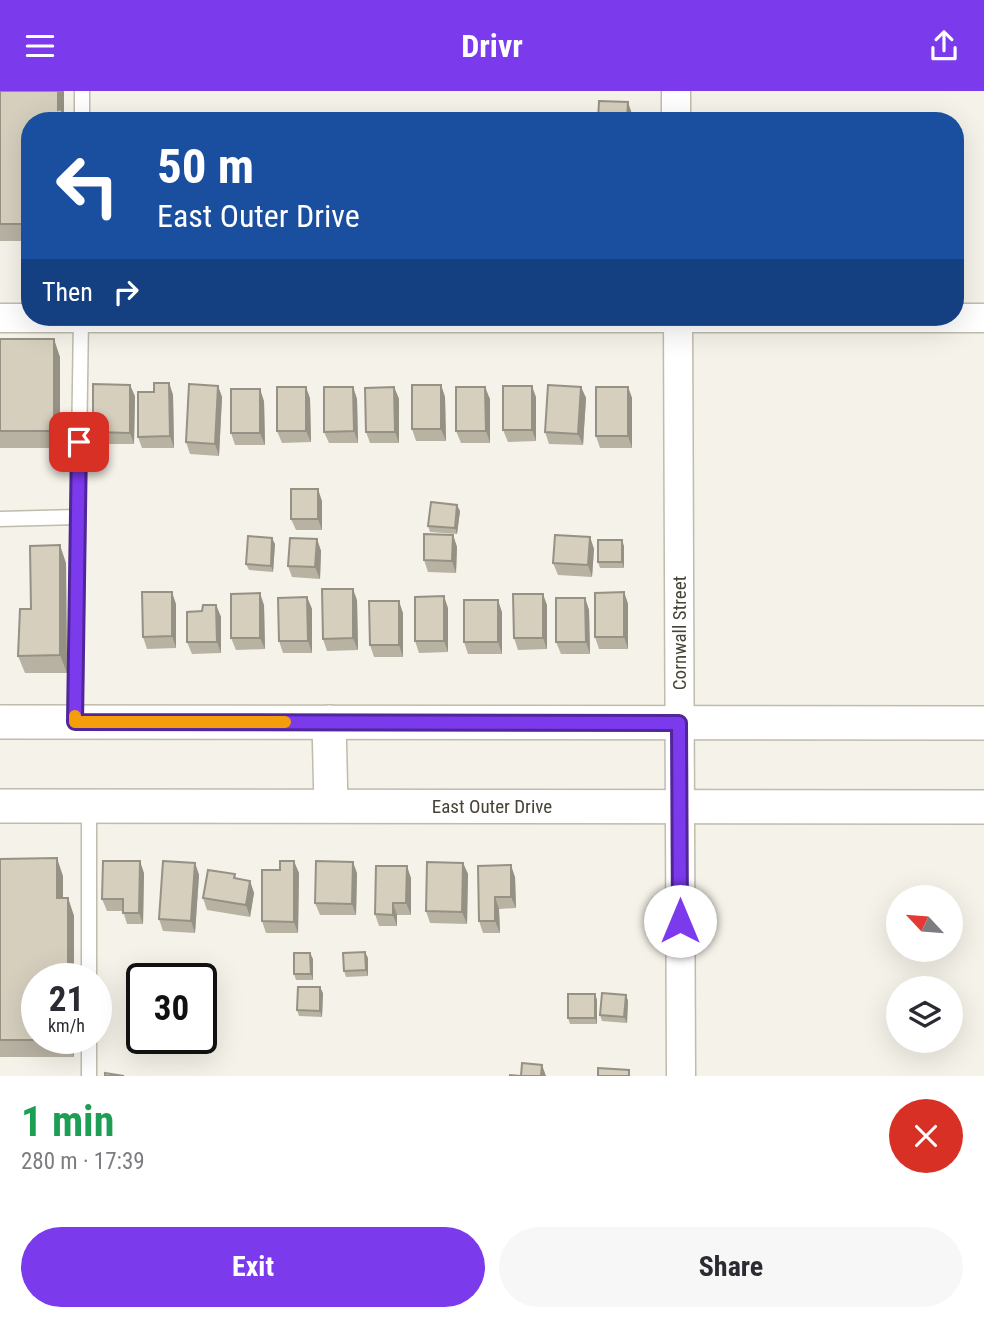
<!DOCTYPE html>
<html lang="en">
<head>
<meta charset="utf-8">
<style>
	body { margin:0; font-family:"Roboto Condensed",sans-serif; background:#f7f7f7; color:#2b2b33; height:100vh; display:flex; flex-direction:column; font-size:26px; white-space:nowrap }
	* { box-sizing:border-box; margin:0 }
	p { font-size:23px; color:#7c7c81 }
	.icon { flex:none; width:38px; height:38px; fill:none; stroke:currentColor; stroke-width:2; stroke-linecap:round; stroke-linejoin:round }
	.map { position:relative; height:985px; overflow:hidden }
	.panel { display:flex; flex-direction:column; background:#fff; flex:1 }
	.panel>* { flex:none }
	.top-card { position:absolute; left:21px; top:21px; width:943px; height:214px; border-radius:28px; box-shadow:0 7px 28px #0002; background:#1a4fa0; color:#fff; overflow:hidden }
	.needle { width:46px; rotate:296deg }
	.controls { position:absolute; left:886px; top:794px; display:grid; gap:14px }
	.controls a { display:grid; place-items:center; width:77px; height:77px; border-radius:50%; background:#fff; box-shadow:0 7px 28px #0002; font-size:35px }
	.speed { position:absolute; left:21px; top:872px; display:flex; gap:14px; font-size:35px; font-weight:700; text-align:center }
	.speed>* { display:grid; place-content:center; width:91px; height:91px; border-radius:50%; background:#fff; box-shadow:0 7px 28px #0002; line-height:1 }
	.speed small { font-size:18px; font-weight:400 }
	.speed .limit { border:4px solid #111; border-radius:10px; background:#fff; color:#111 }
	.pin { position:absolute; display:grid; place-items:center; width:60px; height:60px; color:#fff; margin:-30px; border-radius:14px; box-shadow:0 4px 10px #0006 }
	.me { position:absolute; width:77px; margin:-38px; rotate:0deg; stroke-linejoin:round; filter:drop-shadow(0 0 5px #0008) }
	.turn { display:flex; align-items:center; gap:24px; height:147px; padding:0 21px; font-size:32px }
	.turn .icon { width:91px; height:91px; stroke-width:2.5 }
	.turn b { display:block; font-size:49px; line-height:60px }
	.then { display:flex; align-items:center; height:66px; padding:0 21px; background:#0003; gap:14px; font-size:26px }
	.round { display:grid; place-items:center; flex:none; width:74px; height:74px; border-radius:37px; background:#f7f7f7 }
	.headline { display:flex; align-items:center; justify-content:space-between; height:119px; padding:0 21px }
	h1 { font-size:42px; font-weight:700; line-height:52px; color:#1e9e55 }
	.cta { display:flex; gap:14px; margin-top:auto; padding:14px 21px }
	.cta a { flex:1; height:80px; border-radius:42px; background:#7c3aed; color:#fff; font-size:28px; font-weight:700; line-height:80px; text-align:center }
	.cta a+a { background:#f7f7f7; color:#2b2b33 }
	header { display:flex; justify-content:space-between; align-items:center; height:91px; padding:0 21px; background:#7c3aed; color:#fff; font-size:32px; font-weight:700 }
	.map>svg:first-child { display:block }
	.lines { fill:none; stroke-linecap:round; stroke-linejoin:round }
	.service-casing { stroke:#c0bbab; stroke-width:17 }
	.minor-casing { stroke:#c0bbab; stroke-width:31 }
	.tertiary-casing { stroke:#c0bbab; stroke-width:36 }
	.service { stroke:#fff; stroke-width:14 }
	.minor { stroke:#fff; stroke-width:28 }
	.tertiary { stroke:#fff; stroke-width:33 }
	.wall { fill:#b8b2a3 }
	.shaded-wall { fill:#969185 }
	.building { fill:#d6cfbe; stroke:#969185; stroke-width:2 }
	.route-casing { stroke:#51269a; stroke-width:18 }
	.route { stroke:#7c3aed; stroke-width:12 }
	.slow { stroke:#f59e0b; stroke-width:12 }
	.labels { text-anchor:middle; stroke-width:5; stroke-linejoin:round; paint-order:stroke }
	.street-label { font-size:19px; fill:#484337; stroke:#fff }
</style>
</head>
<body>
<header><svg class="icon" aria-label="menu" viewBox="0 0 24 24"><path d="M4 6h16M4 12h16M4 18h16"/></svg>Drivr<svg class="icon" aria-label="share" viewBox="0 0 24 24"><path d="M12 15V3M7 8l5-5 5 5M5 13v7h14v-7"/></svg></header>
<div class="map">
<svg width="984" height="985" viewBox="0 0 984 985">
	<rect width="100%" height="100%" fill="#f5f2e9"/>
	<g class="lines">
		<defs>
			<g id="service">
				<path d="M82 30V0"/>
				<path d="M0 428 78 426"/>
				<path d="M75 631 81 226"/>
				<path d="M89 887V715"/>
				<path d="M89 985V947"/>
			</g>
			<g id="minor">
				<path d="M676 0V30"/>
				<path d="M678 226 681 985"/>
				<path d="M0 227H984"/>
			</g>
			<g id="tertiary">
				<path d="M0 631 984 632"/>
				<path d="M329 631 331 715"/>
				<path d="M0 715 984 716"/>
			</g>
		</defs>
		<!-- service casing -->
		<use href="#service" class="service-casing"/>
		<!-- minor casing -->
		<use href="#minor" class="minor-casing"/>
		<!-- tertiary casing -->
		<use href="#tertiary" class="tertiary-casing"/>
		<!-- service -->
		<use href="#service" class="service"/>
		<!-- minor -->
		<use href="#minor" class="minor"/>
		<!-- tertiary -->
		<use href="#tertiary" class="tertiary"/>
	</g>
	<!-- wall -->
	<g class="wall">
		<path d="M0 0 30 30V150H0Z"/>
		<path d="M0 248 60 266V357H0Z"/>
		<path d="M169 292 173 304 174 357H142L138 346 154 301Z"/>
		<path d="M441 294 445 306 446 350H416L412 338Z"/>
		<path d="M218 295 222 306 219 365 190 363 186 351Z"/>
		<path d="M353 296 357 308 358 352H329L324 341Z"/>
		<path d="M394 296 399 308V352H370L366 341Z"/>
		<path d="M581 296 586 307 583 354 549 353 545 341Z"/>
		<path d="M628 296 632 307V357H600L596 345Z"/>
		<path d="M135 305 134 353H97L93 341Z"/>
		<path d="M536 306V350L508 351 503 339Z"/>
		<path d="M310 307 311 351 282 352 277 340Z"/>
		<path d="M490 308V352H461L456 340Z"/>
		<path d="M264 310 265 354H235L231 342Z"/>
		<path d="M322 410V439H296L291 428Z"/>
		<path d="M460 420 457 443 430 441 428 435Z"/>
		<path d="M453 444 457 456 456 482 428 481 424 469Z"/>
		<path d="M590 446 594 458 592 486 558 484 553 472Z"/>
		<path d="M317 448 321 460 320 488 292 486 288 475Z"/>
		<path d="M275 453 273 481 249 479 246 473Z"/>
		<path d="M624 455V477H600L598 471Z"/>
		<path d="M66 472 67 582H25L18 565 31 518Z"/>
		<path d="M624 501 628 513V558H599L595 546Z"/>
		<path d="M307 506 312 518V562H283L279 550Z"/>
		<path d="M585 507 589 519 590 563H561L556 551Z"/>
		<path d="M357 509 358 559 327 560 323 548Z"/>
		<path d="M176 513V557L147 558 143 546Z"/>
		<path d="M216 514 221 526V562L192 563 187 551 202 520Z"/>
		<path d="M264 514 265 558 236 559 231 547Z"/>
		<path d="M547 514V558L518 559 514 547Z"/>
		<path d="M448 517V561L419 562 415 550Z"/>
		<path d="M502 521V563H468L464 551Z"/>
		<path d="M403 522V566H374L370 554Z"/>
		<path d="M0 768 63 785V807H68L74 825V887H37V947H74V966H0Z"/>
		<path d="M195 772 199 784 195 842 163 840 159 828Z"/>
		<path d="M463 772 468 783 467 833 430 832 426 820Z"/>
		<path d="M478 775 515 786 516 817 499 818 500 842H483L479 830Z"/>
		<path d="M144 782 143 833H127L123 820H107L102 808Z"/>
		<path d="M299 782 298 842H266L262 830Z"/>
		<path d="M357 782 356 824H320L315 812Z"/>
		<path d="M235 783 236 788 250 790 254 802 250 826 207 819 203 807Z"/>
		<path d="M411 787V824H397V835H379L375 823Z"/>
		<path d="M368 867V885L346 886 344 880Z"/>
		<path d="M313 868V889H296L294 883Z"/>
		<path d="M323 902 322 926 299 925 297 919Z"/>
		<path d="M595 903 597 909V933H570L568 927Z"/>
		<path d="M626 904 628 910 627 932 602 930 600 924Z"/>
	</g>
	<!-- shaded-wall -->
	<g class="shaded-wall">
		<path d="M58 0H64V22L67 30H62L58 19Z"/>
		<path d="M628 11 632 23V30H627Z"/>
		<path d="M54 248 60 266V357L54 340Z"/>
		<path d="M169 292 173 304 174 357 170 345Z"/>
		<path d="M130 294 135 305 134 353 130 342Z"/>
		<path d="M441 294 445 306 446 350 441 338Z"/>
		<path d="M218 295 222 306 219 365 215 353Z"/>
		<path d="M532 295 536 306V350L532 339Z"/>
		<path d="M306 296 310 307 311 351 306 340Z"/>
		<path d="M353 296 357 308 358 352 354 340Z"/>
		<path d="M394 296 399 308V352L395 341Z"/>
		<path d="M485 296 490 308V352L486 340Z"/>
		<path d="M581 296 586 307 583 354 578 343Z"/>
		<path d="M628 296 632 307V357L628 345Z"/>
		<path d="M260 298 264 310 265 354 260 342Z"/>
		<path d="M318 398 322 410V439L318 428Z"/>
		<path d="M457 414 460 420 457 443 455 437Z"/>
		<path d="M453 444 457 456 456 482 452 470Z"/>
		<path d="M590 446 594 458 592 486 588 474Z"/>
		<path d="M272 447 275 453 273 481 271 475Z"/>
		<path d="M317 448 321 460 320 488 315 476Z"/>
		<path d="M622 449 624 455V477L622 471Z"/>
		<path d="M60 454 66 472 67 582 60 564Z"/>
		<path d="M353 498 357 509 358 559 353 547Z"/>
		<path d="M172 501 176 513V557L172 545Z"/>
		<path d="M624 501 628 513V558L624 546Z"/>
		<path d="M260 502 264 514 265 558 260 547Z"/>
		<path d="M543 503 547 514V558L543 547Z"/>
		<path d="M444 505 448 517V561L444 550Z"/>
		<path d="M307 506 312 518V562L308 550Z"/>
		<path d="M585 507 589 519 590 563 586 551Z"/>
		<path d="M498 509 502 521V563L498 551Z"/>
		<path d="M399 510 403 522V566L399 554Z"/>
		<path d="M216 514 221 526V562L217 551Z"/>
		<path d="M57 767 63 785V825L57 807Z"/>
		<path d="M140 770 144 782 143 833 139 822Z"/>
		<path d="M294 770 299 782 298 842 294 831Z"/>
		<path d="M353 771 357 782 356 824 352 813Z"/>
		<path d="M195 772 199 784 195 842 191 830Z"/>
		<path d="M463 772 468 783 467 833 462 821Z"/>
		<path d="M511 774 515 786 516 817 511 806Z"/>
		<path d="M407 775 411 787V824L406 812Z"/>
		<path d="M250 790 254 802 250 826 246 814Z"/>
		<path d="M495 806 499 818 500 842 495 830Z"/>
		<path d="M68 807 74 825V887H68Z"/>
		<path d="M393 812 397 824V835L393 824Z"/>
		<path d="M365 861 368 867V885L366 879Z"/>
		<path d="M310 862 313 868V889L311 883Z"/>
		<path d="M320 896 323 902 322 926 320 920Z"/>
		<path d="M595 903 597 909V933L595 927Z"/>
		<path d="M626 904 628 910 627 932 624 926Z"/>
		<path d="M67 947H74V966L67 949Z"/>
		<path d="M542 974 546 985H541Z"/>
	</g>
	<!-- building -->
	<g class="building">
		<path d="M0 0H58V19L62 18V30H30V133H0Z"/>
		<path d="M599 10 628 11 627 30H598Z"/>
		<rect x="0" y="248" width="54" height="92"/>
		<path d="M154 292H169L170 345 138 346V301H154Z"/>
		<path d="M93 293 130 294V342L93 341Z"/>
		<path d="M189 293 218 295 215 353 186 351Z"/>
		<rect x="412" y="294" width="29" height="44"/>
		<path d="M548 294 581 296 578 343 545 341Z"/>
		<rect x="503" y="295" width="29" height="44"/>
		<rect x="277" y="296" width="29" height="44"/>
		<path d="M324 296H353L354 340 324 341Z"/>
		<path d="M394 296 395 341H366L365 297Z"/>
		<path d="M456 296H485L486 340H456Z"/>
		<rect x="596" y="296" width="32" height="49"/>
		<rect x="231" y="298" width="29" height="44"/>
		<rect x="291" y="398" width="27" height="30"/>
		<path d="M431 411 457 414 455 437 428 435Z"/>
		<path d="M424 443 453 444 452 470 424 469Z"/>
		<path d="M555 444 590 446 588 474 553 472Z"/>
		<path d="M248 445 272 447 271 475 246 473Z"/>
		<path d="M290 447 317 448 315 476 288 475Z"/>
		<rect x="598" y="449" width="24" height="22"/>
		<path d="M60 454V564L18 565 20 518H31L30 455Z"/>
		<path d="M322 498H353V547L323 548Z"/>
		<path d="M142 501H172V545L143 546Z"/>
		<path d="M624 501V546H595V502Z"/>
		<path d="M260 502V547H231V503Z"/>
		<path d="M513 503H543V547H514Z"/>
		<path d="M444 505V550H415V506Z"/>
		<path d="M307 506 308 550H279L278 507Z"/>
		<path d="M556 507H585L586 551H556Z"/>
		<rect x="464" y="509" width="34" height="42"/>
		<path d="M369 510H399V554H370Z"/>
		<path d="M203 514H216L217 551H187V521L202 520Z"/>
		<path d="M57 767V807H68V887H37V947H67V949H0V768Z"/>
		<path d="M103 770H140L139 822H123V808H102Z"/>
		<path d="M163 770 195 772 191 830 159 828Z"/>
		<path d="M280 770H294V831L262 830V779H280Z"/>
		<path d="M316 770 353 771 352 813 315 812Z"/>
		<path d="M427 771 463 772 462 821 426 820Z"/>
		<path d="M511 774V806H495V830H479L478 775Z"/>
		<path d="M376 775H407L406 812H393V824L375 823Z"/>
		<path d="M208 779 235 783 234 787 250 790 246 814 203 807Z"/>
		<path d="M365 861 366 879 344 880 343 862Z"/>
		<path d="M294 862H310L311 883H294Z"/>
		<path d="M298 896H320V920L297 919Z"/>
		<path d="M602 902 626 904 624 926 600 924Z"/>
		<rect x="568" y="903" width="27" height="24"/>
		<path d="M522 972 542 974 541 985H510V984L521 985Z"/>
		<path d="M598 977 629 979V985H598Z"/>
		<path d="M105 982 124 985H105Z"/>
	</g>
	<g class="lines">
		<defs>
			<path id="route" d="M79 351 75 631 679 632 680 830"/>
		</defs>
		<!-- route casing -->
		<use href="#route" class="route-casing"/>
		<!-- route -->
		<use href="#route" class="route"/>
		<!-- slow -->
		<path class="slow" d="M75 625V631H285"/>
	</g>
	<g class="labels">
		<!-- street labels -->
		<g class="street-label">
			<text transform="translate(679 542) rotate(-90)" y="7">Cornwall Street</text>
			<text x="492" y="722">East Outer Drive</text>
		</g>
	</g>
</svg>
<div class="controls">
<a><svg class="needle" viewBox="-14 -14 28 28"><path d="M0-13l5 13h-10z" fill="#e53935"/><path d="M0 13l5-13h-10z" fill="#7c7c81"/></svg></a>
<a><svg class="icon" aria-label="layers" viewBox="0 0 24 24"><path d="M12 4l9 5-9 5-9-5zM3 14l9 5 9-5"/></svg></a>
</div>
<div class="speed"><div>21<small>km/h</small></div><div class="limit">30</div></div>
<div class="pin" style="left:79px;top:351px;background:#d93025"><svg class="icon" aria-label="arrive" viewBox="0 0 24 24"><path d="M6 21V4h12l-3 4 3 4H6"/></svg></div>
<svg class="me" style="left:680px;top:830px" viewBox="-20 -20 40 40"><circle r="19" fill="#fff"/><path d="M0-13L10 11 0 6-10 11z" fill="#7c3aed"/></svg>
<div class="top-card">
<div class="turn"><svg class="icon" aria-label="left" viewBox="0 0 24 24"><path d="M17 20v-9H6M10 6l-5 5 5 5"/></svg><div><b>50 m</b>East Outer Drive</div></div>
<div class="then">Then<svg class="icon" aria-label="right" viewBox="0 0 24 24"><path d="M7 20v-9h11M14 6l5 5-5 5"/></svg></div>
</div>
</div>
<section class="panel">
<div class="headline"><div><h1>1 min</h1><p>280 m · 17:39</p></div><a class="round" style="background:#d93025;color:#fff"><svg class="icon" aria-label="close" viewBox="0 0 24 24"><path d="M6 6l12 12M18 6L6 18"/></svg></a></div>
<div class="cta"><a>Exit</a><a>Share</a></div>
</section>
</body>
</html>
